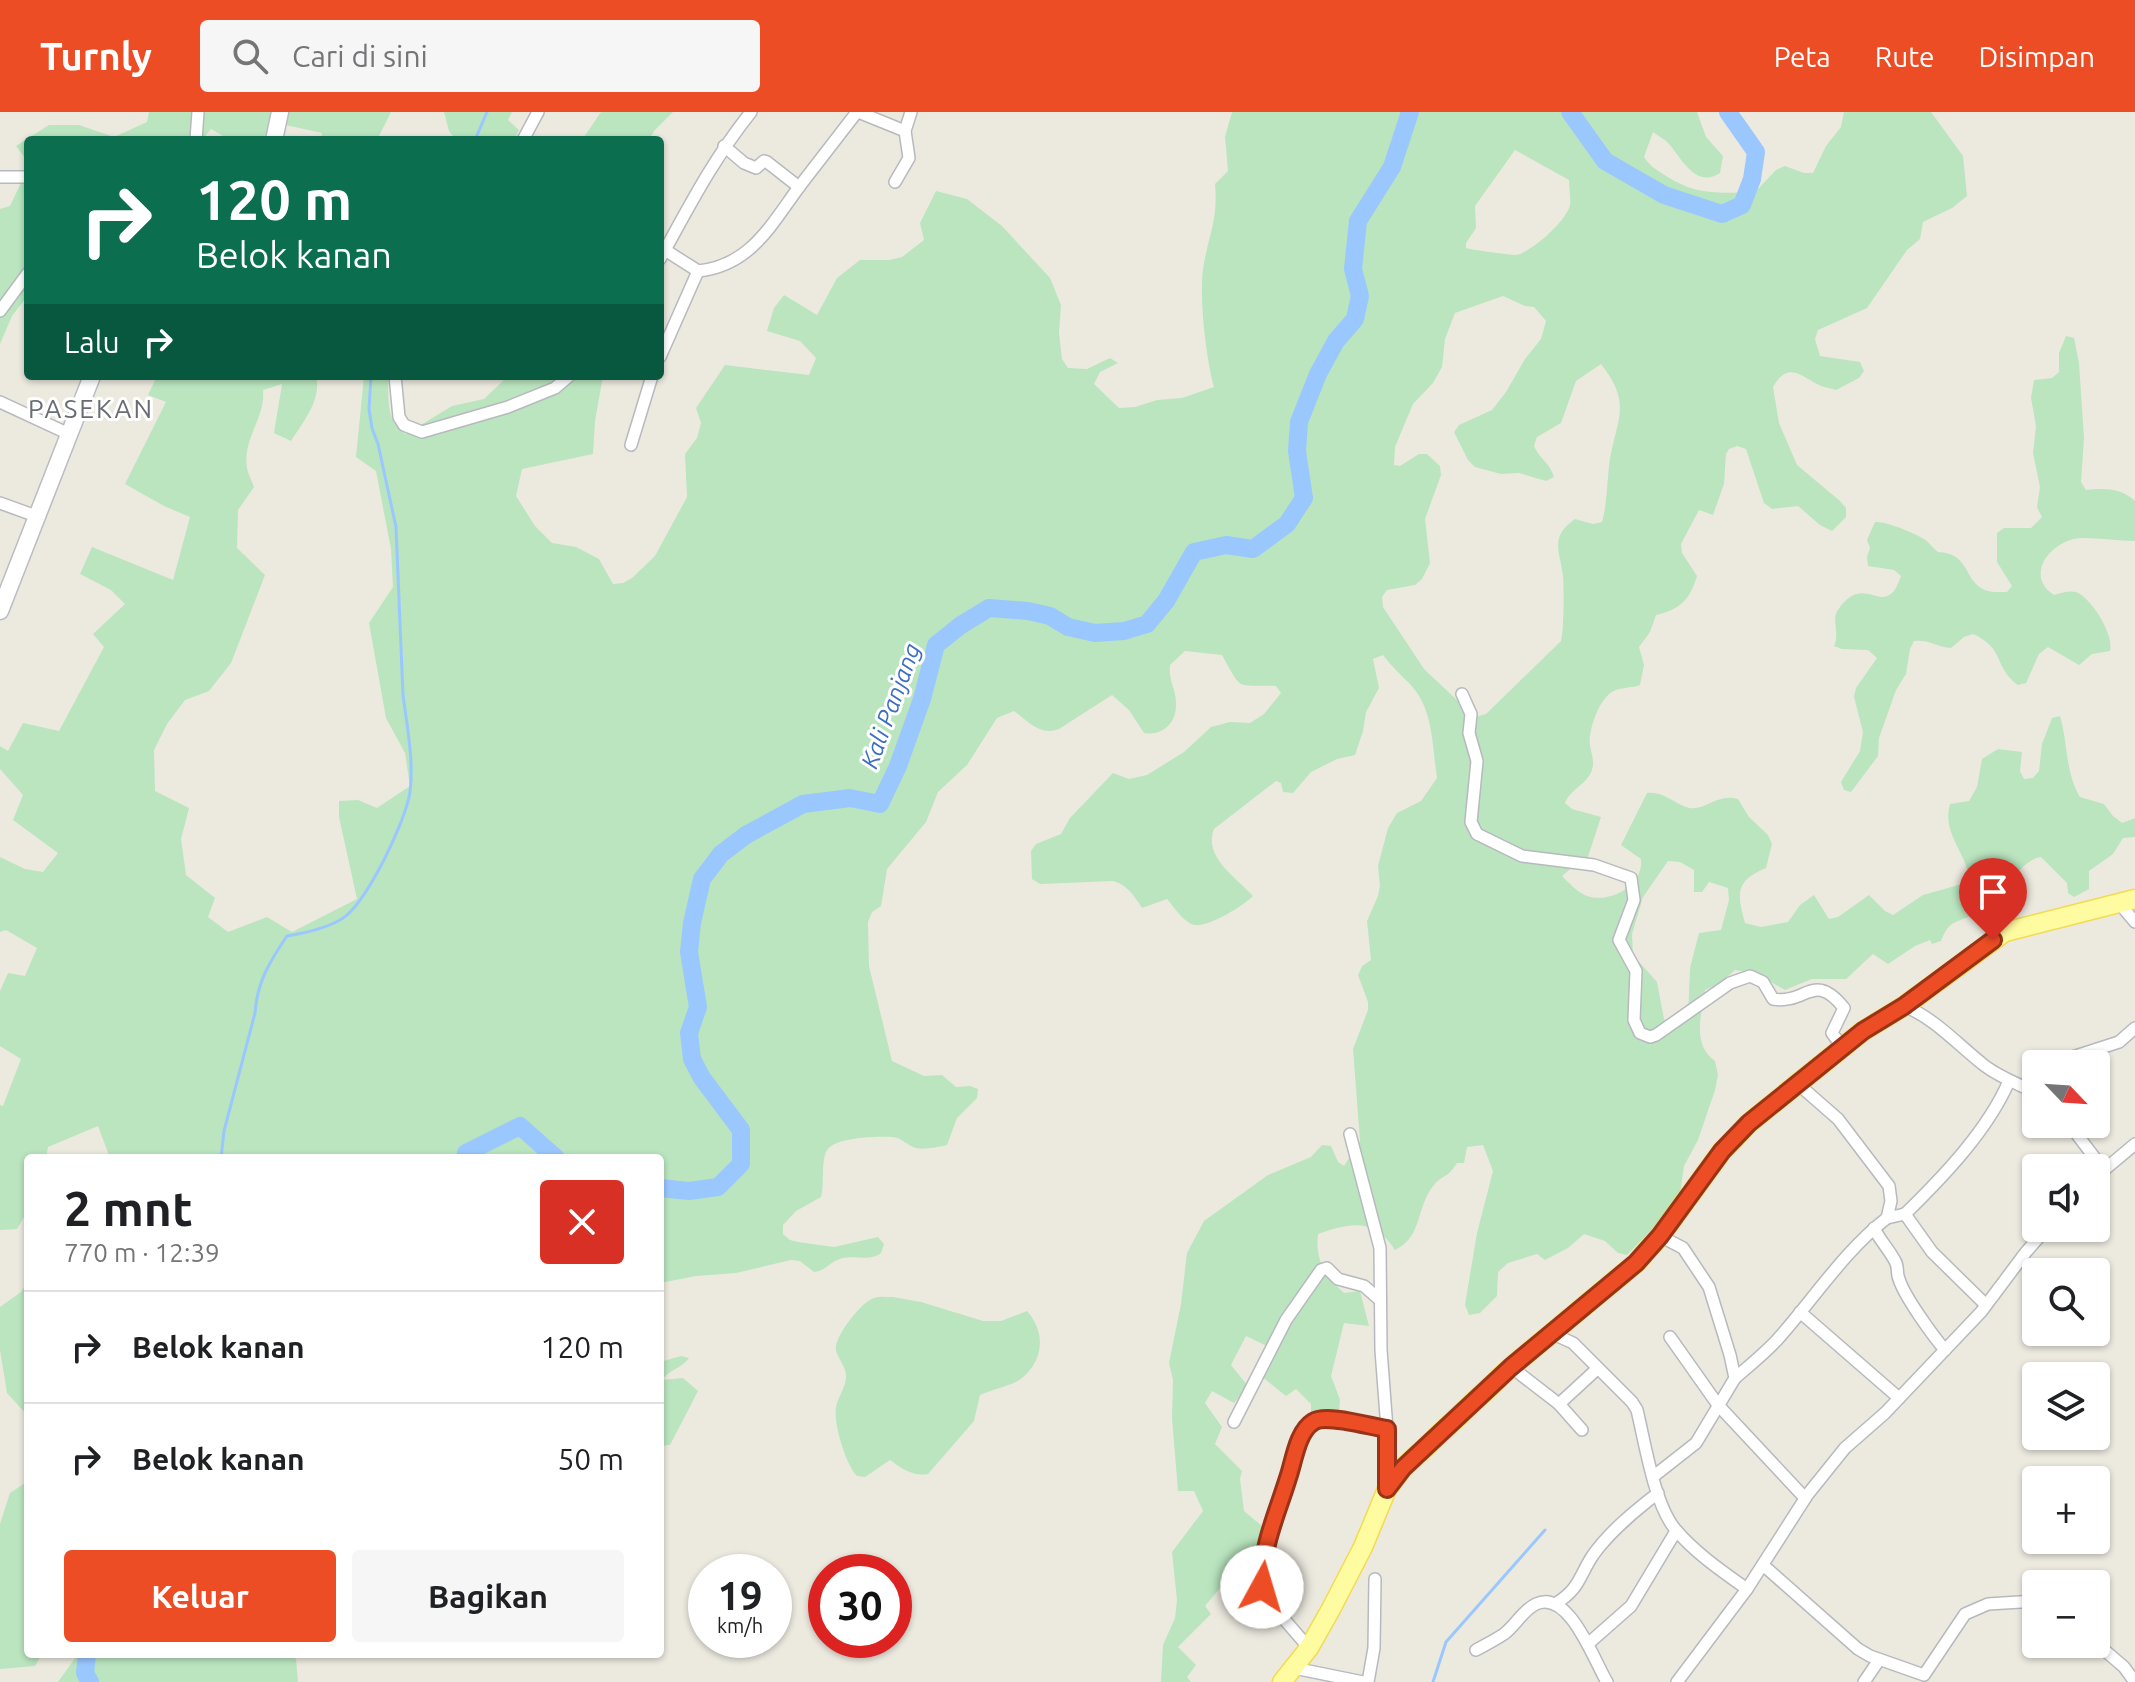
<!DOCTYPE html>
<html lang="id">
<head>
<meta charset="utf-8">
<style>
	body { margin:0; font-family:Ubuntu,sans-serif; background:#f6f6f6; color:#202124; height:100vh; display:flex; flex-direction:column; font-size:30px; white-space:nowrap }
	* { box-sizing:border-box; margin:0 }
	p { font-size:26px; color:#757577 }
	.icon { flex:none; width:44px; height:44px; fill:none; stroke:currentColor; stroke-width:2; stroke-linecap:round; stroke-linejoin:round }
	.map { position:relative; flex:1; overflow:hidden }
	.details { position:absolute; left:24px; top:1042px; width:640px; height:504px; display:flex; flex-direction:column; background:#fff; border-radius:8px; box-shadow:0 2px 6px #0004 }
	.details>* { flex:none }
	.guide { position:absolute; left:24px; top:24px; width:640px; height:244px; border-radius:8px; box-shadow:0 2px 6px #0004; background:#0b6e4f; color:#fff; overflow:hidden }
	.needle { width:52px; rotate:115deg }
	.fabs { position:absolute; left:2022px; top:938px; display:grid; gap:16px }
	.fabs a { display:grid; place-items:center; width:88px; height:88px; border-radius:8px; background:#fff; box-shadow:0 2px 6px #0004; font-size:40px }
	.speed { position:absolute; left:688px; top:1442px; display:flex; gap:16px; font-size:40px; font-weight:700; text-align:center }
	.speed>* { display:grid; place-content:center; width:104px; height:104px; border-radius:50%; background:#fff; box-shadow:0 2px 6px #0004; line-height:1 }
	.speed small { font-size:20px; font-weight:400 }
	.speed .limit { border:12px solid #d22; background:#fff; color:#111 }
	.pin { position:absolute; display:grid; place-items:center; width:68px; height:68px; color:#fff; margin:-82px -34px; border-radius:50% 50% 50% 0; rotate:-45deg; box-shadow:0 0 8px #0007 }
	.pin .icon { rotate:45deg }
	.me { position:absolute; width:88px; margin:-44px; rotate:6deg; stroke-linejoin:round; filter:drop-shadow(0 0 6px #0008) }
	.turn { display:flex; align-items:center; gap:28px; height:168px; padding:0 40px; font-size:36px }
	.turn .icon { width:104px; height:104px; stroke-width:2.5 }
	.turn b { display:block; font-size:56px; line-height:68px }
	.then { display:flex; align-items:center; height:76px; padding:0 40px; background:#0003; gap:16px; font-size:30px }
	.round { display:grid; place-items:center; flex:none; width:84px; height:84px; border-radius:8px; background:#f6f6f6 }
	.summary { display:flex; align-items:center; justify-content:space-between; height:136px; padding:0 40px }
	h1 { font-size:48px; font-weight:700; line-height:60px }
	.cta { display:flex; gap:16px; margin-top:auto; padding:16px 40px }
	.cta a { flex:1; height:92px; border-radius:8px; background:#ec4d24; color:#fff; font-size:32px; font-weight:700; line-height:92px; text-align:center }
	.cta a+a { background:#f6f6f6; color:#202124 }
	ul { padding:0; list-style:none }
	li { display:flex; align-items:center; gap:24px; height:112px; padding:0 40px; border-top:2px solid #e0e0e0 }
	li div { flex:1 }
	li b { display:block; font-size:30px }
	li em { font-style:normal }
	header { display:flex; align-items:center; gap:48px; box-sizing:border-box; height:112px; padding:0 40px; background:#ec4d24; color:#fff }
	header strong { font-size:38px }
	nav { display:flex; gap:44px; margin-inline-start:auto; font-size:28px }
	.search { width:560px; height:72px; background:#f6f6f6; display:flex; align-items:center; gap:20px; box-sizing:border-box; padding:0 28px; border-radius:8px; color:#757577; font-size:30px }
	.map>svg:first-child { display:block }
	.green { fill:#bae5bf; fill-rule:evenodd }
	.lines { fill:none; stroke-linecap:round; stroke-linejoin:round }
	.stream { stroke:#9bc7ff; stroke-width:3 }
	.river { stroke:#9bc7ff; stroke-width:18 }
	.street-casing { stroke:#b7b9be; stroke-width:14 }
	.secondary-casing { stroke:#babcc4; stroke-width:19 }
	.primary-casing { stroke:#f4da4f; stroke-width:21 }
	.street { stroke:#fff; stroke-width:11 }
	.secondary { stroke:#fff; stroke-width:16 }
	.primary { stroke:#fffba0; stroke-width:18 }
	.route-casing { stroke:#993217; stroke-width:20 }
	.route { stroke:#ec4d24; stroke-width:14 }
	.labels { text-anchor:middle; stroke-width:6; stroke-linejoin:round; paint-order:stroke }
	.water-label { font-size:24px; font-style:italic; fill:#3c6ec4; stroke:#fff }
	.quarter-label { font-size:26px; letter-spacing:2px; fill:#696c73; stroke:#fff }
</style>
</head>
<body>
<header>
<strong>Turnly</strong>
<div class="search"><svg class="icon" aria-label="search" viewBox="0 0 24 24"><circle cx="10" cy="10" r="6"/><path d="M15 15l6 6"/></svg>Cari di sini</div>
<nav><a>Peta</a><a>Rute</a><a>Disimpan</a></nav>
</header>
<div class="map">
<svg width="2135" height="1570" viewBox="0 0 2135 1570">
	<rect width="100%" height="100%" fill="#eceadf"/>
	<!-- green -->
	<g class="green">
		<path d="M149 0H391L377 28H321L322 21 272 10 262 28H230L211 17 202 28H28V50L16 34 49 13H79L114 25 147 10Z"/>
		<path d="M444 0H512L508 8 519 18 514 28H456L449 19Z"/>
		<path d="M601 0H673L654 19 649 28H582Z"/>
		<path d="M1232 0H1697L1706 25 1723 44 1720 61C1696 77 1682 47 1669 32 1665 27 1658 24 1653 20L1644 45C1649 53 1655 57 1663 62 1695 84 1719 81 1755 80L1776 58 1785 54 1804 61H1813L1826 34 1841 15 1844 0H1931L1963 44 1967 84 1952 96 1923 110 1920 127 1907 138 1867 196 1818 218 1815 227 1820 244 1860 250 1864 259 1859 266 1836 278C1830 276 1822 275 1817 272 1799 262 1787 250 1773 275L1779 311 1797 353 1840 389 1846 396V405L1832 419 1820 413 1798 394 1772 397 1764 391 1746 337 1737 334 1729 337 1726 342 1724 372 1713 403 1699 398 1681 432 1682 441 1697 464C1690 488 1679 498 1656 503L1650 520 1639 535 1644 553 1640 573C1632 576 1624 575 1616 578 1600 583 1588 618 1590 633 1591 641 1595 649 1592 658 1587 673 1571 676 1565 691L1572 697 1601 705 1585 754H1574L1562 764C1569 771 1577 780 1587 784 1610 792 1644 773 1641 747L1621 733 1647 681C1664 679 1674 692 1689 696 1705 699 1717 681 1738 687L1749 705 1768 723 1772 732 1766 756C1735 769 1737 781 1745 811L1761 815 1788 810 1800 793 1814 783 1829 807 1838 805 1869 783 1885 799 1893 803 1923 783 1969 770C1970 744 1941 723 1950 692L1969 689 1977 675 1982 647 1998 637 2022 640 2020 659 2024 667 2033 666 2039 659 2042 632 2052 606 2060 604C2068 631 2065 660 2080 685L2104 692 2113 704 2122 711 2135 706V725L2123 726 2113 742 2089 759V777L2074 785 2068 781 2067 771 2041 745C2027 747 2011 764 2011 779 2011 787 2014 791 2012 799L2002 805 1989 794C1981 797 1977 800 1970 804 1953 812 1949 809 1941 829L1932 832 1930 828 1915 834 1888 852 1873 842 1846 867H1812L1785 878 1755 861 1735 858 1719 872 1705 878C1701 904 1692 932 1715 949L1718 963 1715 978 1698 1028 1684 1054 1680 1082 1662 1107 1627 1143 1618 1141 1605 1129 1584 1122 1568 1136 1545 1148 1537 1142 1508 1151 1498 1160 1497 1184 1480 1201 1469 1203 1465 1193 1477 1121 1493 1059 1483 1033 1467 1035 1464 1051H1457C1448 1066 1442 1063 1434 1073 1416 1094 1423 1125 1395 1138 1375 1106 1351 1110 1318 1122 1315 1148 1325 1164 1344 1181L1360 1179 1369 1214 1344 1211 1331 1264 1340 1288 1339 1301 1311 1303V1292L1296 1277 1286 1284 1261 1264 1267 1234 1246 1224 1231 1253 1248 1274 1234 1291 1212 1279 1205 1291 1222 1315 1215 1332 1242 1359 1240 1367 1244 1399 1262 1414 1254 1463 1248 1460 1231 1479 1221 1475 1205 1494 1211 1502 1178 1535 1196 1553 1187 1565 1191 1570H1161L1163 1533 1175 1506 1177 1488 1172 1440 1203 1399 1194 1379H1178L1172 1306 1173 1268 1169 1251 1181 1192 1187 1141 1204 1109 1268 1063 1311 1045 1322 1033 1331 1034 1338 1050 1344 1054 1360 1029 1353 937 1368 898V890L1358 863 1362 854 1371 848 1367 809 1378 784 1380 774 1378 754 1388 716 1397 701 1421 689 1437 666C1432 634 1434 596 1409 571 1400 562 1391 554 1383 543L1373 547 1379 576 1366 600 1363 619 1355 643 1337 647 1311 660 1293 681 1283 680 1281 671 1276 669 1214 717C1203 745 1236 765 1253 784 1243 794 1209 815 1195 813 1184 811 1174 795 1167 787L1142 796C1134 784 1128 773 1113 769L1040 772 1032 767 1031 739 1036 732 1061 722 1070 706 1113 661 1129 667 1147 663 1184 640 1211 615 1230 610 1250 611 1264 602 1281 581 1276 574C1235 572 1243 581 1222 543L1185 539 1170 553C1168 568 1176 577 1176 591 1177 611 1163 624 1144 621L1129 598 1112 583 1059 617C1040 624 1029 610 1014 599L997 606 967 653 938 680 926 710 887 757 881 794 872 800 868 810 869 854 892 949 924 964 942 963 956 975 970 974 978 977 977 986 957 1006 947 1033C937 1035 925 1038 916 1036 908 1034 902 1026 893 1025 880 1024 837 1025 828 1037 820 1047 825 1071 821 1085L796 1099 783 1113V1122L790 1128 798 1130 834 1135 878 1125 884 1132 881 1141C869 1150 857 1143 843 1146 831 1148 826 1159 814 1160L800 1149 791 1148 736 1161 696 1164 660 1171V1046H110L98 1014 48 1035 46 1046H28V1098L17 1117 0 1118V993L3 994 21 947 0 934V879L8 861 25 864 37 836 6 818 0 820V745L25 757 43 760 58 741 13 708 23 683 0 657V634L8 639 23 611 59 619 104 535 93 522 125 492 111 478 80 462 92 435 173 468 190 405 164 394 125 372 166 290 148 283 157 264H316C322 288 303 310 291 329L274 321 282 272 263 278C266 305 242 327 247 356 248 362 252 369 254 375L238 398 237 436 265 463 231 551 209 579 185 588 167 612 154 638 155 679 189 696 181 727 186 763 215 786 208 805 228 820 267 805 292 820 357 787 339 705V689L358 688 377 696 410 674 405 641 386 606 369 511 393 475 391 437 376 359 356 345 364 264H388C389 287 385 309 406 322L452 294 484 287 508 264H603L595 309 593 342 522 357 516 384 535 414 552 431 576 435 599 447 613 472 623 471 632 466 655 444 687 385 685 342 697 326 701 311 696 296 725 253 809 263 816 246 800 229 767 219 774 196 784 183 817 203 837 166 860 148H889L902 145 924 128 920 111 936 79 967 87 1002 114 1050 166 1061 193 1059 221 1062 247 1068 256 1087 257 1110 246 1118 251 1100 260 1094 272 1119 296 1135 295 1157 288 1182 286 1214 275C1206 246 1198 181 1204 151 1210 119 1218 107 1215 72L1228 59 1225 25ZM1515 38 1569 68C1569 76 1571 85 1570 93 1567 109 1530 141 1516 143 1511 143 1472 138 1466 136V131L1476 116 1475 94ZM1503 184 1525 194 1534 195 1546 209 1541 227 1525 247 1506 280 1492 298 1459 313 1454 320 1468 348 1475 355 1501 362 1519 361 1546 369 1554 365C1550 351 1539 346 1534 334L1537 325 1561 311 1576 269 1601 252C1634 294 1615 308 1609 354 1607 372 1607 393 1602 410L1593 412 1575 407C1549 425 1560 439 1563 464 1564 476 1564 519 1561 529L1486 602 1475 605 1424 557 1383 495 1382 485 1387 478 1415 473 1422 467 1430 451 1425 407 1441 363 1440 354 1427 342H1419L1400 354 1394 353 1395 335 1413 292 1433 271 1442 255 1445 227 1455 201ZM1668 749 1680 750 1694 758V780H1702L1709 770 1728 776 1729 788 1721 818 1699 821 1690 856 1688 907 1677 916 1664 907 1657 870 1633 843 1632 822 1643 785Z"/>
		<path d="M28 56V183L12 204 0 232V97L10 94Z"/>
		<path d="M2066 224 2074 226 2079 251 2084 326 2081 370 2086 378C2104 376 2121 376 2135 389V429C2118 429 2101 426 2084 426 2054 425 2022 462 2054 483 2062 481 2073 477 2080 482 2094 491 2114 523 2110 539L2092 542 2079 553 2048 535 2039 542 2026 571 2018 573C1993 555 2006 537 1973 522L1964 525 1951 536C1936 535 1929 527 1914 529L1910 537 1906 562 1896 578 1879 626 1878 644 1851 680 1844 678 1841 670 1860 639 1863 620 1854 585 1856 576 1877 546 1868 538 1842 537 1834 534C1840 521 1831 507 1838 498 1861 464 1877 495 1892 481 1896 478 1899 469 1901 464L1894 458 1868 454 1867 445 1870 436 1867 428 1875 410C1885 409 1915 421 1924 427 1929 430 1933 436 1938 440 1968 441 1964 465 1981 476 1989 481 1999 480 2007 480L2012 474 1997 450V421L2004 416H2031L2042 405 2037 395 2040 375 2033 341 2036 314 2031 286 2034 268 2052 266 2059 260V241Z"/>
		<path d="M28 1168V1304L7 1281 0 1238V1195L21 1180Z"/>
		<path d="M893 1185 921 1190 983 1209H1001L1027 1199C1045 1219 1045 1247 1022 1266 1012 1274 992 1277 980 1283L974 1309 928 1362C913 1365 901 1356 890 1348L865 1365 857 1364C846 1353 833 1311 836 1295 838 1285 845 1277 846 1266 847 1255 838 1248 836 1238 833 1226 862 1189 874 1186 879 1184 887 1185 893 1185Z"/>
		<path d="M681 1244 689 1246C682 1256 669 1258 662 1268L683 1266 698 1279 670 1333 660 1334V1250Z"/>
		<path d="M28 1369V1542H42L35 1554 0 1557V1412L10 1381Z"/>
		<path d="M78 1542H287L296 1547 298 1570H58Z"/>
	</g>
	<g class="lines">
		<!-- stream -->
		<g class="stream">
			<path d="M475 28 487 0"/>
			<path d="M221 1046 224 1019 255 901C257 870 270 849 287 824 305 821 324 817 340 808 365 795 406 709 410 680 414 649 407 614 403 583L396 415 378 332 372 316 369 297 371 264"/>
			<path d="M1433 1570 1446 1530 1545 1418"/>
		</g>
		<!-- river -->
		<g class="river">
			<path d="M1570 0 1605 49 1664 83 1722 102 1742 93 1752 67 1756 40 1728 0"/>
			<path d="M465 1046 466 1041 520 1014 556 1046"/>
			<path d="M660 1076 689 1079 718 1075 741 1052V1018L702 966 692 947 689 921 698 895 689 840 692 811 702 767 721 742 746 723 803 692 850 686 880 692 898 654 922 587 936 533 961 513 989 496 1028 499 1050 504 1068 515 1095 521 1124 519 1147 512 1166 489 1194 440 1226 433 1253 437 1287 412 1304 386 1297 339 1299 310 1318 262 1336 229 1355 207 1360 184 1353 157 1358 109 1392 55 1410 0"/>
			<path d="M87 1542 85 1561 90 1570"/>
		</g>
		<defs>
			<g id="street">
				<path d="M858 0 905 19"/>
				<path d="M196 28 198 0"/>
				<path d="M523 28 538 0"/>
				<path d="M724 34 744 51 756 56 764 49 767 50 799 75 857 0"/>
				<path d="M0 65H28"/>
				<path d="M895 70 909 46 905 19 911 0"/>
				<path d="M665 138 698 159C750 154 771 113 799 75"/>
				<path d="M660 147C690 93 712 49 751 0"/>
				<path d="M0 199 28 161"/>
				<path d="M660 245 698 159"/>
				<path d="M395 264 399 305 404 313 422 320 508 295 555 276 569 264"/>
				<path d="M0 290 69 322"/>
				<path d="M631 333 652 264"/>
				<path d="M0 391 36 404"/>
				<path d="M1462 582 1471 602 1469 621 1477 649 1471 710 1477 722 1522 744 1594 753 1631 766 1634 788 1619 828 1636 859 1634 908 1640 921 1650 925 1656 923 1730 871 1750 864 1763 870 1773 887C1806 893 1814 858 1844 896L1832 921 1843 936"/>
				<path d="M2119 791 2135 810"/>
				<path d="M1904 894C1935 906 1959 934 1985 954 2001 966 2019 972 2036 981"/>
				<path d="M2051 952 2119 930 2135 916"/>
				<path d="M2069 1012 2104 1058 2096 1066"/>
				<path d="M1350 1022 1380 1136 1381 1238 1387 1317V1376"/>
				<path d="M2104 1058 2135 1032"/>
				<path d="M1905 1102C1943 1065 1988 1018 2009 969"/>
				<path d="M1887 1106 1905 1102 1932 1140 1986 1193"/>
				<path d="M1874 1116C1880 1129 1889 1137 1895 1149 1899 1155 1896 1161 1899 1167 1904 1184 1933 1224 1945 1238"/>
				<path d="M1800 1200 1899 1286"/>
				<path d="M1551 1221 1573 1231 1632 1290 1637 1298C1645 1331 1654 1391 1675 1417 1694 1440 1723 1460 1747 1477"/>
				<path d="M1670 1225 1718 1293 1805 1386"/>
				<path d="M1511 1255 1559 1292"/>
				<path d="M1735 1266C1749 1254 1764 1242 1777 1228 1813 1188 1844 1139 1887 1106L1891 1089 1889 1074 1838 1007 1798 972"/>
				<path d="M1234 1310 1286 1208 1321 1158 1327 1156 1338 1167 1364 1174 1380 1188"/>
				<path d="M1582 1318 1559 1292 1597 1257"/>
				<path d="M1654 1364 1696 1331 1735 1266 1730 1243 1709 1175 1683 1136 1660 1124"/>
				<path d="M1763 1453 1858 1537 1870 1544 1924 1563 1965 1502 1988 1492 2036 1489"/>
				<path d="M1555 1492C1580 1477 1579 1464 1593 1443 1610 1419 1636 1398 1658 1381"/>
				<path d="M1589 1531 1631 1494 1676 1419"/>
				<path d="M2096 1531 2124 1555 2135 1570"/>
				<path d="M1309 1536 1265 1485C1253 1444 1278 1403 1289 1364 1294 1349 1296 1330 1306 1317 1310 1311 1315 1309 1321 1307L1387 1317"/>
				<path d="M1476 1538C1485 1533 1495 1528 1504 1522 1516 1513 1523 1498 1536 1492 1569 1476 1595 1551 1607 1570"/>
				<path d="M1294 1556 1363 1570"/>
				<path d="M1368 1570 1374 1536 1375 1467"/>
				<path d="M1677 1570 1747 1477 1808 1382 1845 1336 1885 1301 1981 1200 2026 1140 2047 1116"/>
				<path d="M1864 1570 1879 1548"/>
			</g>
			<g id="secondary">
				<path d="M274 28 280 0"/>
				<path d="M0 499 92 264"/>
			</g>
			<path id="primary" d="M1282 1570 1309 1536 1331 1497 1363 1435 1387 1377 1403 1356 1511 1255 1636 1151 1660 1124 1722 1039 1749 1011 1863 919 1904 894 2005 820 2135 787"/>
		</defs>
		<!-- street casing -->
		<use href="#street" class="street-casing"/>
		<!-- secondary casing -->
		<use href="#secondary" class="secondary-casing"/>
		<!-- primary casing -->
		<use href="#primary" class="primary-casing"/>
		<!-- street -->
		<use href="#street" class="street"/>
		<!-- secondary -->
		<use href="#secondary" class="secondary"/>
		<!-- primary -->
		<use href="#primary" class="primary"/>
	</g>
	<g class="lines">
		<defs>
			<path id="route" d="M1262 1475C1262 1432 1276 1405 1288 1366 1294 1349 1297 1320 1313 1310 1326 1301 1371 1315 1387 1317V1377L1403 1356 1511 1255 1636 1151 1660 1124 1722 1039 1749 1011 1863 919 1904 894 1993 828"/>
		</defs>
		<!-- route casing -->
		<use href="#route" class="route-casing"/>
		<!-- route -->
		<use href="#route" class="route"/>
	</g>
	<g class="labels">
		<!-- water labels -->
		<g class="water-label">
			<text transform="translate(891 594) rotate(-70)" y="8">Kali Panjang</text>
		</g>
		<!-- quarter labels -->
		<g class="quarter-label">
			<text x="91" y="306">PASEKAN</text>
		</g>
	</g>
</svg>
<div class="fabs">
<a><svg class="needle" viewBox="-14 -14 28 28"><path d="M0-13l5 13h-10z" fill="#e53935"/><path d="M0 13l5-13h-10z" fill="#757577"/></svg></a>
<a><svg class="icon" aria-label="sound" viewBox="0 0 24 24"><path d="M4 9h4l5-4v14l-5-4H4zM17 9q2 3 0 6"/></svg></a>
<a><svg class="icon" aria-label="search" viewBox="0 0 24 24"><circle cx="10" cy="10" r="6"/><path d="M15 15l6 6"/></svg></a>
<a><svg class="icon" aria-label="layers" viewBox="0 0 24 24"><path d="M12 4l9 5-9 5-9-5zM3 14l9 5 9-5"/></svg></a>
<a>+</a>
<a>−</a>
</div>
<div class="speed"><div>19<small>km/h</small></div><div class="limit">30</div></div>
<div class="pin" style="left:1993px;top:828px;background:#d93025"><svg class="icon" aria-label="arrive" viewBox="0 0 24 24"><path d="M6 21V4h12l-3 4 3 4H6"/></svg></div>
<svg class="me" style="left:1262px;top:1475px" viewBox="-20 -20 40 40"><circle r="19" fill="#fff"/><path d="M0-13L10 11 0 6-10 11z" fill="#ec4d24"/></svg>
<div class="guide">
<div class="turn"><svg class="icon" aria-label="right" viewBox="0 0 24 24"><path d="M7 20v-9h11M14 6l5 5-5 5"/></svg><div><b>120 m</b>Belok kanan</div></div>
<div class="then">Lalu<svg class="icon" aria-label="right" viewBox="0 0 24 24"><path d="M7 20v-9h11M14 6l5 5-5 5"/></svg></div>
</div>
<section class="details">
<div class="summary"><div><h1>2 mnt</h1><p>770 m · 12:39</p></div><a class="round" style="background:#d93025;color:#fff"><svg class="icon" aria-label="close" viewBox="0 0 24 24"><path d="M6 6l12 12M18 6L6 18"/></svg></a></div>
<ul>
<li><svg class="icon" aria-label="right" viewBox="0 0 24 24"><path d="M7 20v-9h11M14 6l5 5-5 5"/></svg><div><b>Belok kanan</b></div><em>120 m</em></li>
<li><svg class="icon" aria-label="right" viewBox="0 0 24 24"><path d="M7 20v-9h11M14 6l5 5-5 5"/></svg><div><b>Belok kanan</b></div><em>50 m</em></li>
</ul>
<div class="cta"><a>Keluar</a><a>Bagikan</a></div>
</section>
</div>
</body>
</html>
